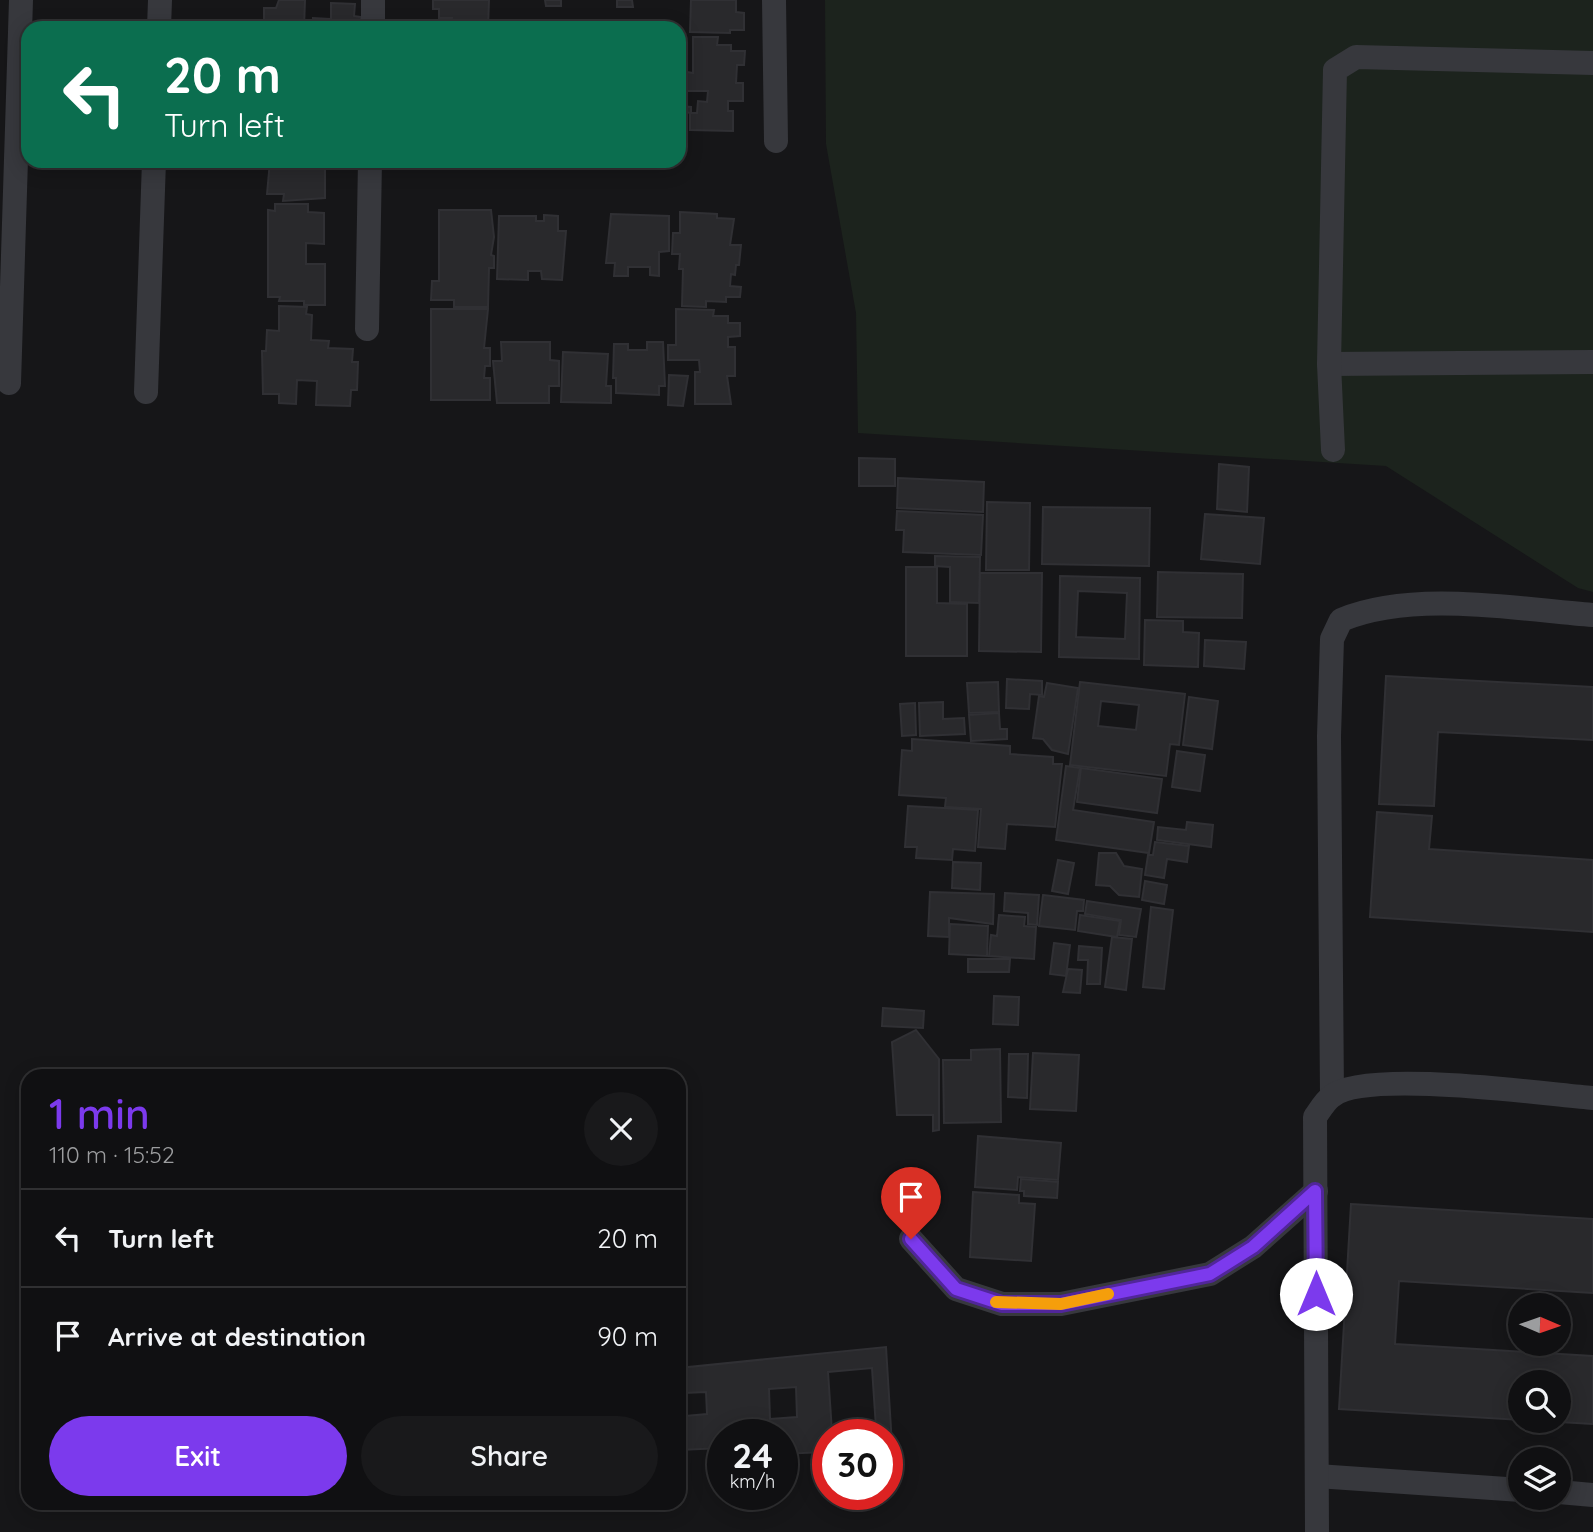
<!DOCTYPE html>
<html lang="en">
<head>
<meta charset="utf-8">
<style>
	body { margin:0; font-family:Quicksand,sans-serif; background:#19191b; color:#f1f3f6; height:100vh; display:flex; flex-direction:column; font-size:26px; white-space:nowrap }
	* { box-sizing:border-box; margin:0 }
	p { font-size:23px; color:#9c9d9f }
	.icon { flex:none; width:38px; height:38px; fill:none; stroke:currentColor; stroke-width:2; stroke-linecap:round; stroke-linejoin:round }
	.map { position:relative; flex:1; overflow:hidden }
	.sheet { position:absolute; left:21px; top:1069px; width:665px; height:441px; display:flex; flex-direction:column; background:#101012; border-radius:21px; box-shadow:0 4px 18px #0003,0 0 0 2px #303032 }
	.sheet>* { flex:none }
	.hud { position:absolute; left:21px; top:21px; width:665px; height:147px; border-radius:21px; box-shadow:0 4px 18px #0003,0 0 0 2px #303032; background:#0b6e4f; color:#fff; overflow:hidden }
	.needle { width:46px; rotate:92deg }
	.tools { position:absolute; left:1508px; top:1293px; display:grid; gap:14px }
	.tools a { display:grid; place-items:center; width:63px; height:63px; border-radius:50%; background:#101012; box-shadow:0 4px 18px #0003,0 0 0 2px #303032; font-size:35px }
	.speed { position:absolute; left:707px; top:1419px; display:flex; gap:14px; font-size:35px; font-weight:700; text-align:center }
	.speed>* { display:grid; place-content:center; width:91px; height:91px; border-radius:50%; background:#101012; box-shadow:0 4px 18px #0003,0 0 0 2px #303032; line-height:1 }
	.speed small { font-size:18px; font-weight:400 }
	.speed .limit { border:10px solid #d22; background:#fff; color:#111 }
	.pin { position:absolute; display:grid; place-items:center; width:60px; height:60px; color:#fff; margin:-72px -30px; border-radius:50% 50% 50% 0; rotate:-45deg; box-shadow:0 0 7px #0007 }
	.pin .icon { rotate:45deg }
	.me { position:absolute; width:77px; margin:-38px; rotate:0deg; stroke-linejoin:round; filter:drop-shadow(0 0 5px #0008) }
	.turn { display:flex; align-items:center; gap:24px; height:147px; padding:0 28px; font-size:32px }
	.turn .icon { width:91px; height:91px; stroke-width:2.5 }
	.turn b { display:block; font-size:49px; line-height:60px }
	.round { display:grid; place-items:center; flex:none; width:74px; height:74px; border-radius:37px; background:#19191b }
	.head { display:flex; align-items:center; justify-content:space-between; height:119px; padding:0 28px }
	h1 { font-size:42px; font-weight:600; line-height:52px; color:#7c3aed }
	.button { display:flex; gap:14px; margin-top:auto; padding:14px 28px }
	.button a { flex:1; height:80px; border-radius:42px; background:#7c3aed; color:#fff; font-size:28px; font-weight:600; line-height:80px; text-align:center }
	.button a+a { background:#19191b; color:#f1f3f6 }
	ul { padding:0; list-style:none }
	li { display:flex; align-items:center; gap:21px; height:98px; padding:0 28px; border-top:2px solid #303032 }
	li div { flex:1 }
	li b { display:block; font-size:26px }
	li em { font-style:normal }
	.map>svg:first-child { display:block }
	.green { fill:#1c231d }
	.building { fill:#29292c; stroke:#303034; stroke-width:2; fill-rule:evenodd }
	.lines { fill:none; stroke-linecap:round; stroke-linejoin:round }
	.minor { stroke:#37383d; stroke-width:24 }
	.route-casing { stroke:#51269a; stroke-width:18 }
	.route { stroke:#7c3aed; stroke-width:12 }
	.slow { stroke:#f59e0b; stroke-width:12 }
</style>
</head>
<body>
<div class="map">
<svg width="1593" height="1532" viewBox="0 0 1593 1532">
	<rect width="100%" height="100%" fill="#161618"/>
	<!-- green -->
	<path class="green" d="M825 0H1593V592L1578 588 1386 466 858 433 856 313 826 144Z"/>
	<!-- building -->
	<g class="building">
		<path d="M279 0H305L304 28H264V8H276Z"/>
		<path d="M433 0H489L488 28H465V24H451L452 18H439V9H433Z"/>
		<path d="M545 0H561V6H546Z"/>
		<path d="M617 0H632L633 7H617Z"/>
		<path d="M691 0H736V12L744 13V30H730V33L690 32Z"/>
		<path d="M331 3 355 4 354 16 361 17 360 28H313V18L331 19Z"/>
		<path d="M693 37H718L717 45H731V51H745L744 65H737L736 83H743V101H728V111H733V131L690 130V113H697L698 101 707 102 708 91H681V79H687V72L693 73Z"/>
		<path d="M679 106 691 107V113L685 112 684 135H679Z"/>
		<path d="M270 161 325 164V198L283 201 284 194H267Z"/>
		<path d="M275 204H308V212L324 213V244L306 243V264H325V305H304V301H279L280 297H268V210L275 211Z"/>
		<path d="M439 210H491L494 237 491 255 494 256V268H489L488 307H454V300H431L432 281H439Z"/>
		<path d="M680 212 717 214V218L734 219 730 245H741L739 265H736L735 275 731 274 730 286 741 287 740 297H726V302L706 301V307L682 306 683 269H679L680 254H672L673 233H680Z"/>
		<path d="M611 214 669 216V251L659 252V276L650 275V267H628V276H614L615 263H606Z"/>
		<path d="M544 215 558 216V231H566L562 280 542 279 541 271H528V280L497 279 499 216H536V221H544Z"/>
		<path d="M279 306 307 307 306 314 312 315 311 340 329 341 328 348 353 349 352 362H358L357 390H351L350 406 316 405 317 381 297 380 296 404 279 403V394H263L262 351H266L267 330 279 331Z"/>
		<path d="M431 309H488L484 348H490V366H485L484 378H490V400H431Z"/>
		<path d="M676 309 714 310 713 316H728V323H740V336L728 337V347H735V376H727L731 404H695V372H700L699 360H668V345H676Z"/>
		<path d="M501 342H550V360L559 361V386H549V403H497L493 361H502Z"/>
		<path d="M647 342H663L665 386H659V395L616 393V378H613L614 344H628V350H647Z"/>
		<path d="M563 352 608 354 606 386H611V403L561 402Z"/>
		<path d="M669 375 688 376 683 406 668 405Z"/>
		<path d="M859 458 895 459V486H859Z"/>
		<path d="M1219 464 1249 467 1247 512 1217 509Z"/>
		<path d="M898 478 984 482 983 512 897 508Z"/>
		<path d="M987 502 1030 503 1029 570H986Z"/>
		<path d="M1043 507 1150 508 1149 566 1042 564Z"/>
		<path d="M897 511 983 515 981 555 903 552 904 530H896Z"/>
		<path d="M1205 514 1264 518 1260 564 1201 559Z"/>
		<path d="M935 556 980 557 979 603 950 602V567L935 566Z"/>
		<path d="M906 567H937V603L967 604V656H906Z"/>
		<path d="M1158 572 1243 574 1242 618 1157 617Z"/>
		<path d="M980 573H1042L1041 652 979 651Z"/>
		<path d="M1060 576 1140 578 1139 659 1059 657ZM1078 591 1127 593 1125 639 1076 637Z"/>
		<path d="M1145 620 1183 621V632L1199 633 1198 667 1144 665Z"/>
		<path d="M1205 640 1246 642 1244 669 1204 666Z"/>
		<path d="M1386 676 1593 687V740L1438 732 1434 806 1379 804Z"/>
		<path d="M1007 679 1042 681V695L1030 694 1029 709 1006 708Z"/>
		<path d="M998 682 999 712 969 713 967 683Z"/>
		<path d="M1080 682 1185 694 1179 745 1170 744 1166 776 1070 765ZM1101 701 1139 705 1136 730 1098 726Z"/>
		<path d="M1047 683 1078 688 1068 754 1052 750 1043 739 1033 738 1039 696 1044 697Z"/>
		<path d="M1189 697 1218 701 1212 749 1183 745Z"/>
		<path d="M943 702V719L964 718 965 734 920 736 919 703Z"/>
		<path d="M915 703 916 735 902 736 900 704Z"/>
		<path d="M999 713 1000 729H1007V739L971 741 969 715Z"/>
		<path d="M912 739 1010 746V754L1053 757V764H1062L1055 827 1007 824 1005 849 978 847 981 809 945 807 946 798 899 795 902 750 912 751Z"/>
		<path d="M1177 751 1205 755 1200 791 1172 787Z"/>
		<path d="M1066 766 1080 768 1073 810 1154 822 1149 853 1056 840Z"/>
		<path d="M1081 768 1162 779 1157 813 1077 802Z"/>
		<path d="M908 806 978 810 975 851 953 849 952 860 916 858 917 847H905Z"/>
		<path d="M1377 812 1432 816 1429 849 1593 860V932L1370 917Z"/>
		<path d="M1187 822 1213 825 1211 847 1157 840 1158 827 1186 830Z"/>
		<path d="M1155 842 1189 846 1187 862 1167 859 1164 878 1145 875 1148 855H1153Z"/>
		<path d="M1099 853H1116L1124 866 1142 869 1139 897 1119 895 1110 886 1096 885Z"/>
		<path d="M1058 860 1074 863 1068 894 1052 891Z"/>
		<path d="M953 862 981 863 980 890 952 888Z"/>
		<path d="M1145 881 1167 885 1164 904 1142 900Z"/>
		<path d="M930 892 994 894 993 924 949 918V937L928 936Z"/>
		<path d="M1005 893 1039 895 1037 925 1028 924V913L1004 911Z"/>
		<path d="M1043 895 1084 900 1083 911H1077L1075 930 1039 926Z"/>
		<path d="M1087 901 1141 909 1136 937 1119 935 1121 920 1085 914Z"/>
		<path d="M1151 907 1173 910 1164 989 1143 987Z"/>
		<path d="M999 915 1025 917 1024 926 1036 927 1034 959 989 956 991 935 997 936Z"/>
		<path d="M1080 915 1120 921 1117 937 1078 931Z"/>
		<path d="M950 924 988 926 987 956 949 954Z"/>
		<path d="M1112 937 1132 939 1126 990 1105 987Z"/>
		<path d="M1054 943 1070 945 1066 976 1050 974Z"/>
		<path d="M1079 946 1102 948 1100 984H1087L1088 960H1078Z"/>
		<path d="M968 959H1010L1009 972H968Z"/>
		<path d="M1068 969 1082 970 1080 993 1063 992Z"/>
		<path d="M994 996 1019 997 1018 1025 993 1024Z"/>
		<path d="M883 1008 924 1011 923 1028 882 1026Z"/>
		<path d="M916 1030 939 1059V1130L933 1131V1115H897L892 1042Z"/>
		<path d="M1000 1049 1001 1122 944 1123 943 1060H971V1050Z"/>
		<path d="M1033 1053 1079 1055 1076 1111 1030 1109Z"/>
		<path d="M1009 1054H1028L1027 1098 1008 1097Z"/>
		<path d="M978 1136 1061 1143 1058 1180 1018 1177 1017 1190 975 1187Z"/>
		<path d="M1021 1179 1058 1182 1057 1198 1024 1196V1191H1020Z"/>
		<path d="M973 1192 1019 1195V1203L1035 1204 1031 1261 970 1257Z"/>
		<path d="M1351 1204 1593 1219V1293L1399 1281 1395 1344 1593 1356V1424L1542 1421H1559V1382H1521V1420L1339 1409Z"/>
		<path d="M886 1347 894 1478H887V1435H828V1481L824 1452 782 1454V1435H723V1448L679 1450V1368ZM872 1368 876 1428 832 1432 828 1372ZM796 1387 797 1417 770 1419 769 1389ZM706 1392 707 1414 685 1416 684 1393Z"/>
	</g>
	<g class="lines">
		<!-- minor -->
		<g class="minor">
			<path d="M774 0 776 141"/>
			<path d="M159 28 160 0"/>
			<path d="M373 28V0"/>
			<path d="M367 329 370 161"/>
			<path d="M1329 364 1593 362"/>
			<path d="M9 383 21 0"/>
			<path d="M146 392 154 161"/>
			<path d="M1333 450 1329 364 1335 70 1356 57 1593 63"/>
			<path d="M1332 1095 1329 736 1332 639 1341 620C1413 590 1516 609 1593 615"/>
			<path d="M911 1239 956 1289 1002 1304H1061L1210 1274 1253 1247 1316 1191"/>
			<path d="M1317 1476 1521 1490"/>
			<path d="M1559 1492 1593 1495"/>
			<path d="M1317 1532 1315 1117C1320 1110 1325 1101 1332 1096 1366 1069 1544 1094 1593 1098"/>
		</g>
	</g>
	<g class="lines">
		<defs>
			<path id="route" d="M911 1239 956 1289 1002 1304H1061L1210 1274 1253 1247 1315 1191 1316 1294"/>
		</defs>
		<!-- route casing -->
		<use href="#route" class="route-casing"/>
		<!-- route -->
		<use href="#route" class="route"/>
		<!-- slow -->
		<path class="slow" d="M996 1302 1061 1304 1108 1294"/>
	</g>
</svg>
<div class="tools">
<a><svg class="needle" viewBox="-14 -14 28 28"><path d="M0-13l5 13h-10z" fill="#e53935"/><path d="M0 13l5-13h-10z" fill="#9c9d9f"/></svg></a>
<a><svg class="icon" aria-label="search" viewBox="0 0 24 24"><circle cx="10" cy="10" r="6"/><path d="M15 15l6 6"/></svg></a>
<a><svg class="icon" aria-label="layers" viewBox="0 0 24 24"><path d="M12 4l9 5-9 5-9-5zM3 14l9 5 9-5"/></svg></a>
</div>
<div class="speed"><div>24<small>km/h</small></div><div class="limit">30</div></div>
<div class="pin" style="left:911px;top:1239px;background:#d93025"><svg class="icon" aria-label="arrive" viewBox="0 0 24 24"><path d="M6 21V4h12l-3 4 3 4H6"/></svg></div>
<svg class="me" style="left:1316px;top:1294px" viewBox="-20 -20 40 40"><circle r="19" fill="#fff"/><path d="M0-13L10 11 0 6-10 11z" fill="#7c3aed"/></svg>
<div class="hud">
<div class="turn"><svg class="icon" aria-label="left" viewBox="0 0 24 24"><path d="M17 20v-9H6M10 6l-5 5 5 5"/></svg><div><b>20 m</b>Turn left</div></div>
</div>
<section class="sheet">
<div class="head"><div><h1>1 min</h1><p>110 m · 15:52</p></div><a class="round"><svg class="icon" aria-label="close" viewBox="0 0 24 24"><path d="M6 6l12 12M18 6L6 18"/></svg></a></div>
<ul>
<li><svg class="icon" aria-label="left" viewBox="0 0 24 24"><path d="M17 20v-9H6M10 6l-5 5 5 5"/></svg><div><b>Turn left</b></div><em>20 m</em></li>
<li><svg class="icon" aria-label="arrive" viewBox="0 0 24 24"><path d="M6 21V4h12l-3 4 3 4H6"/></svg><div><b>Arrive at destination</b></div><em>90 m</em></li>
</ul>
<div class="button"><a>Exit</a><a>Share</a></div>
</section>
</div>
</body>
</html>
